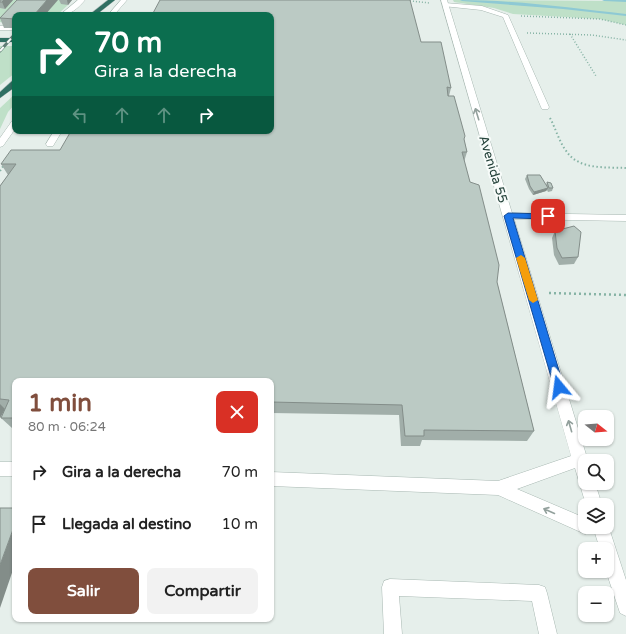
<!DOCTYPE html>
<html lang="es">
<head>
<meta charset="utf-8">
<style>
	body { margin:0; font-family:"Varela Round",sans-serif; background:#f2f2f2; color:#222; height:100vh; display:flex; flex-direction:column; font-size:15px; white-space:nowrap }
	* { box-sizing:border-box; margin:0 }
	p { font-size:13px; color:#767676 }
	.icon { flex:none; width:22px; height:22px; fill:none; stroke:currentColor; stroke-width:2; stroke-linecap:round; stroke-linejoin:round }
	.map { position:relative; flex:1; overflow:hidden }
	.panel { position:absolute; left:12px; top:378px; width:262px; height:244px; display:flex; flex-direction:column; background:#fff; border-radius:8px; box-shadow:0 1px 3px #0004 }
	.panel>* { flex:none }
	.hud { position:absolute; left:12px; top:12px; width:262px; height:122px; border-radius:8px; box-shadow:0 1px 3px #0004; background:#0b6e4f; color:#fff; overflow:hidden }
	.needle { width:26px; rotate:107deg }
	.tools { position:absolute; left:578px; top:410px; display:grid; gap:8px }
	.tools a { display:grid; place-items:center; width:36px; height:36px; border-radius:8px; background:#fff; box-shadow:0 1px 3px #0004; font-size:20px }
	.pin { position:absolute; display:grid; place-items:center; width:34px; height:34px; color:#fff; margin:-17px; border-radius:8px; box-shadow:0 2px 6px #0006 }
	.me { position:absolute; width:44px; margin:-22px; rotate:344deg; stroke-linejoin:round; filter:drop-shadow(0 0 3px #0008) }
	.turn { display:flex; align-items:center; gap:14px; height:84px; padding:0 16px; font-size:18px }
	.turn .icon { width:52px; height:52px; stroke-width:2.5 }
	.turn b { display:block; font-size:28px; line-height:34px }
	.lanes { display:flex; align-items:center; height:38px; padding:0 16px; background:#0003; justify-content:center; gap:20px; direction:ltr }
	.lanes .off { opacity:.35 }
	.round { display:grid; place-items:center; flex:none; width:42px; height:42px; border-radius:8px; background:#f2f2f2 }
	.head { display:flex; align-items:center; justify-content:space-between; height:68px; padding:0 16px }
	h1 { font-size:24px; font-weight:800; line-height:30px; color:#804e3d }
	.primary-button { display:flex; gap:8px; margin-top:auto; padding:8px 16px }
	.primary-button a { flex:1; height:46px; border-radius:8px; background:#804e3d; color:#fff; font-size:16px; font-weight:800; line-height:46px; text-align:center }
	.primary-button a+a { background:#f2f2f2; color:#222 }
	ul { padding:0; list-style:none }
	li { display:flex; align-items:center; gap:12px; height:52px; padding:0 16px }
	li div { flex:1 }
	li b { display:block; font-size:15px }
	li em { font-style:normal }
	.map>svg:first-child { display:block }
	.green { fill:#bfe0c8 }
	.lines { fill:none; stroke-linecap:round; stroke-linejoin:round }
	.stream { fill:#8ec9d4; fill-rule:evenodd }
	.lane-casing { stroke:#a8b8b2; stroke-width:1 }
	.street-casing { stroke:#a8b8b2; stroke-width:1 }
	.highway-casing { stroke:#c2cac8; stroke-width:1 }
	.path-far2 { stroke:#86b3a5; stroke-width:1.5; stroke-dasharray:1 2; stroke-linecap:butt }
	.path-far1 { stroke:#86b3a5; stroke-width:2; stroke-dasharray:1.5 2.5; stroke-linecap:butt }
	.path { stroke:#86b3a5; stroke-width:2.5; stroke-dasharray:2 3; stroke-linecap:butt }
	.lane { fill:#fff; fill-rule:evenodd }
	.street { fill:#fff; fill-rule:evenodd }
	.highway { fill:#2f6f62; fill-rule:evenodd }
	.rail-casing { stroke:#5f7d75; stroke-width:3 }
	.rail { stroke:#f7fbf9; stroke-width:2; stroke-dasharray:5.5; stroke-linecap:butt }
	.wall { fill:#a1aea9 }
	.shaded-wall { fill:#838d89 }
	.building { fill:#bbcac4; stroke:#838d89 }
	.oneway { stroke:#92a09c }
	.route { fill:#1a73e8; stroke:#114b97 }
	.slow { fill:#f59e0b }
	.labels { text-anchor:middle; stroke-width:4; stroke-linejoin:round; paint-order:stroke }
	.street-label { font-size:13px; fill:#24423a; stroke:#f7fbf9 }
</style>
</head>
<body>
<div class="map">
<svg width="626" height="634" viewBox="0 0 626 634">
	<rect width="100%" height="100%" fill="#e6efeb"/>
	<!-- green -->
	<g class="green">
		<path d="M13 0H65L68 5 57 15H15L4 23 0 22V8H5Z"/>
		<path d="M453 0 626 1V25L600 19 513 14 494 8 454 2Z"/>
		<path d="M15 46V73L0 85V46Z"/>
		<path d="M15 94V104L8 112 0 129V108Z"/>
	</g>
	<g class="lines">
		<!-- stream -->
		<g class="stream">
			<path d="M460 0C515 0 572 8 626 14V16L563 9 462 1Z"/>
			<path d="M602 0H626V2L604 1Z"/>
		</g>
		<defs>
			<g id="lane">
				<path d="M78 0H85C78 8 71 15 60 15Z"/>
				<path d="M445 3 482 6 508 15 549 107 548 109H542L541 107 503 17 481 10 443 6V4Z"/>
				<rect x="0" y="26" width="15" height="4"/>
				<path d="M54 131H62L53 146H47L46 144Z"/>
				<path d="M390 579 539 585 545 587 547 593 557 634H539L532 601 399 596 402 634H384L382 587 384 581Z"/>
			</g>
			<g id="street">
				<path d="M121 0H127L114 15H108Z"/>
				<path d="M441 0H447L512 213 626 215V221L514 219 588 461H585V483H595L602 505H586L575 468 517 489 585 518V527H592L591 532 585 534 498 495 271 486V472L498 481 571 456Z"/>
				<path d="M15 120V129L3 146 0 147V138L12 121Z"/>
				<rect x="0" y="462" width="15" height="14"/>
				<path d="M607 522 626 580V616L620 613 606 571 607 549H600L593 527H607Z"/>
			</g>
			<g id="highway">
				<path d="M108 0H115L96 15H89Z"/>
				<rect x="0" y="38" width="15" height="4"/>
				<path d="M12 81H15V87L0 98V92Z"/>
			</g>
		</defs>
		<!-- lane casing -->
		<use href="#lane" class="lane-casing"/>
		<!-- street casing -->
		<use href="#street" class="street-casing"/>
		<!-- highway casing -->
		<use href="#highway" class="highway-casing"/>
		<!-- path-far2 -->
		<g class="path-far2">
			<path d="M401 0 430 3"/>
			<path d="M521 16 600 19 626 25"/>
			<path d="M527 33 592 35 626 40"/>
			<path d="M570 34 596 76"/>
		</g>
		<!-- path-far1 -->
		<g class="path-far1">
			<path d="M550 118C556 129 559 142 567 152 579 170 607 167 626 168"/>
			<path d="M0 171 4 165"/>
		</g>
		<!-- path -->
		<path class="path" d="M549 293 626 295"/>
		<!-- lane -->
		<use href="#lane" class="lane"/>
		<!-- street -->
		<use href="#street" class="street"/>
		<!-- highway -->
		<use href="#highway" class="highway"/>
		<defs>
			<path id="rail" d="M0 51 15 34"/>
		</defs>
		<!-- rail casing -->
		<use href="#rail" class="rail-casing"/>
		<!-- rail -->
		<use href="#rail" class="rail"/>
	</g>
	<!-- wall -->
	<g class="wall">
		<path d="M0 0H13L5 9 0 8Z"/>
		<path d="M59 0H72L68 5 61 4Z"/>
		<path d="M15 15V28H4L0 18Z"/>
		<path d="M421 42 451 88 449 96 464 139 467 152 464 162 497 282 534 431 527 441 422 440 420 446H401L399 415 271 413V381H15V428H12L1 418 5 410 0 418V186L8 175 1 164 60 150Z"/>
		<path d="M527 175 546 185 547 182 553 188 552 191 548 192 547 190 546 191 533 195 529 189 525 179Z"/>
		<path d="M555 231 578 257 574 264 559 265 554 255 552 238Z"/>
	</g>
	<!-- shaded-wall -->
	<g class="shaded-wall">
		<path d="M4 0H13L5 9 2 2Z"/>
		<path d="M47 0H58L45 15H34Z"/>
		<path d="M67 0H72L68 5Z"/>
		<path d="M548 188 546 191 533 195 534 192Z"/>
		<path d="M0 404 5 409 0 418Z"/>
		<path d="M15 524V564L0 608V565Z"/>
	</g>
	<!-- building -->
	<g class="building">
		<path d="M0 0H4L2 2H0Z"/>
		<path d="M17 0H47L34 15H15V19L0 18Z"/>
		<path d="M160 0H410L421 42H441L451 88 447 87 448 96H454L465 136 464 139 467 152H462L470 182 479 185 499 265 497 282 534 431 424 430V436H405L402 405 271 402V381H15V418H1L9 400 0 399V186L16 164H1L11 150H60L71 131H271V15H152Z"/>
		<path d="M527 175H540L548 188 534 192 530 186Z"/>
		<path d="M547 182 551 183 553 188H549Z"/>
		<path d="M574 226 581 232 578 257 562 258 557 248 555 231Z"/>
		<path d="M0 508H15V524L0 565Z"/>
	</g>
	<!-- one-way arrows -->
	<defs><path id="oneway-shaft" d="M-6 0H5M1.5-3L5.5 0L1.5 3" fill="none" stroke-width="1.6" stroke-linecap="round" stroke-linejoin="round"/></defs>
	<g class="oneway">
		<use href="#oneway-shaft" transform="translate(477 114) rotate(-107)"/>
		<use href="#oneway-shaft" transform="translate(570 426) rotate(-106)"/>
		<use href="#oneway-shaft" transform="translate(549 511) rotate(-156)"/>
	</g>
	<!-- route -->
	<path class="route" d="M508 213 548 214 552 216 548 219 513 218 564 387 562 390 559 391 555 390 554 387 504 216Z"/>
	<!-- slow -->
	<path class="slow" d="M521 255 525 258 538 300 533 303 529 300 516 258Z"/>
	<g class="labels">
		<!-- street labels -->
		<g class="street-label">
			<text transform="translate(494 169) rotate(73)" y="5">Avenida 55</text>
		</g>
	</g>
</svg>
<div class="tools">
<a><svg class="needle" viewBox="-14 -14 28 28"><path d="M0-13l5 13h-10z" fill="#e53935"/><path d="M0 13l5-13h-10z" fill="#767676"/></svg></a>
<a><svg class="icon" aria-label="search" viewBox="0 0 24 24"><circle cx="10" cy="10" r="6"/><path d="M15 15l6 6"/></svg></a>
<a><svg class="icon" aria-label="layers" viewBox="0 0 24 24"><path d="M12 4l9 5-9 5-9-5zM3 14l9 5 9-5"/></svg></a>
<a>+</a>
<a>−</a>
</div>
<div class="pin" style="left:548px;top:216px;background:#d93025"><svg class="icon" aria-label="arrive" viewBox="0 0 24 24"><path d="M6 21V4h12l-3 4 3 4H6"/></svg></div>
<svg class="me" style="left:559px;top:387px" viewBox="-20 -20 40 40"><path d="M0-17L14 15 0 8-14 15z" fill="#1a73e8" stroke="#fff" stroke-width="4"/></svg>
<div class="hud">
<div class="turn"><svg class="icon" aria-label="right" viewBox="0 0 24 24"><path d="M7 20v-9h11M14 6l5 5-5 5"/></svg><div><b>70 m</b>Gira a la derecha</div></div>
<div class="lanes"><svg class="icon off" aria-label="left" viewBox="0 0 24 24"><path d="M17 20v-9H6M10 6l-5 5 5 5"/></svg><svg class="icon off" aria-label="ahead" viewBox="0 0 24 24"><path d="M12 20V5M6 11l6-6 6 6"/></svg><svg class="icon off" aria-label="ahead" viewBox="0 0 24 24"><path d="M12 20V5M6 11l6-6 6 6"/></svg><svg class="icon" aria-label="right" viewBox="0 0 24 24"><path d="M7 20v-9h11M14 6l5 5-5 5"/></svg></div>
</div>
<section class="panel">
<div class="head"><div><h1>1 min</h1><p>80 m · 06:24</p></div><a class="round" style="background:#d93025;color:#fff"><svg class="icon" aria-label="close" viewBox="0 0 24 24"><path d="M6 6l12 12M18 6L6 18"/></svg></a></div>
<ul>
<li><svg class="icon" aria-label="right" viewBox="0 0 24 24"><path d="M7 20v-9h11M14 6l5 5-5 5"/></svg><div><b>Gira a la derecha</b></div><em>70 m</em></li>
<li><svg class="icon" aria-label="arrive" viewBox="0 0 24 24"><path d="M6 21V4h12l-3 4 3 4H6"/></svg><div><b>Llegada al destino</b></div><em>10 m</em></li>
</ul>
<div class="primary-button"><a>Salir</a><a>Compartir</a></div>
</section>
</div>
</body>
</html>
